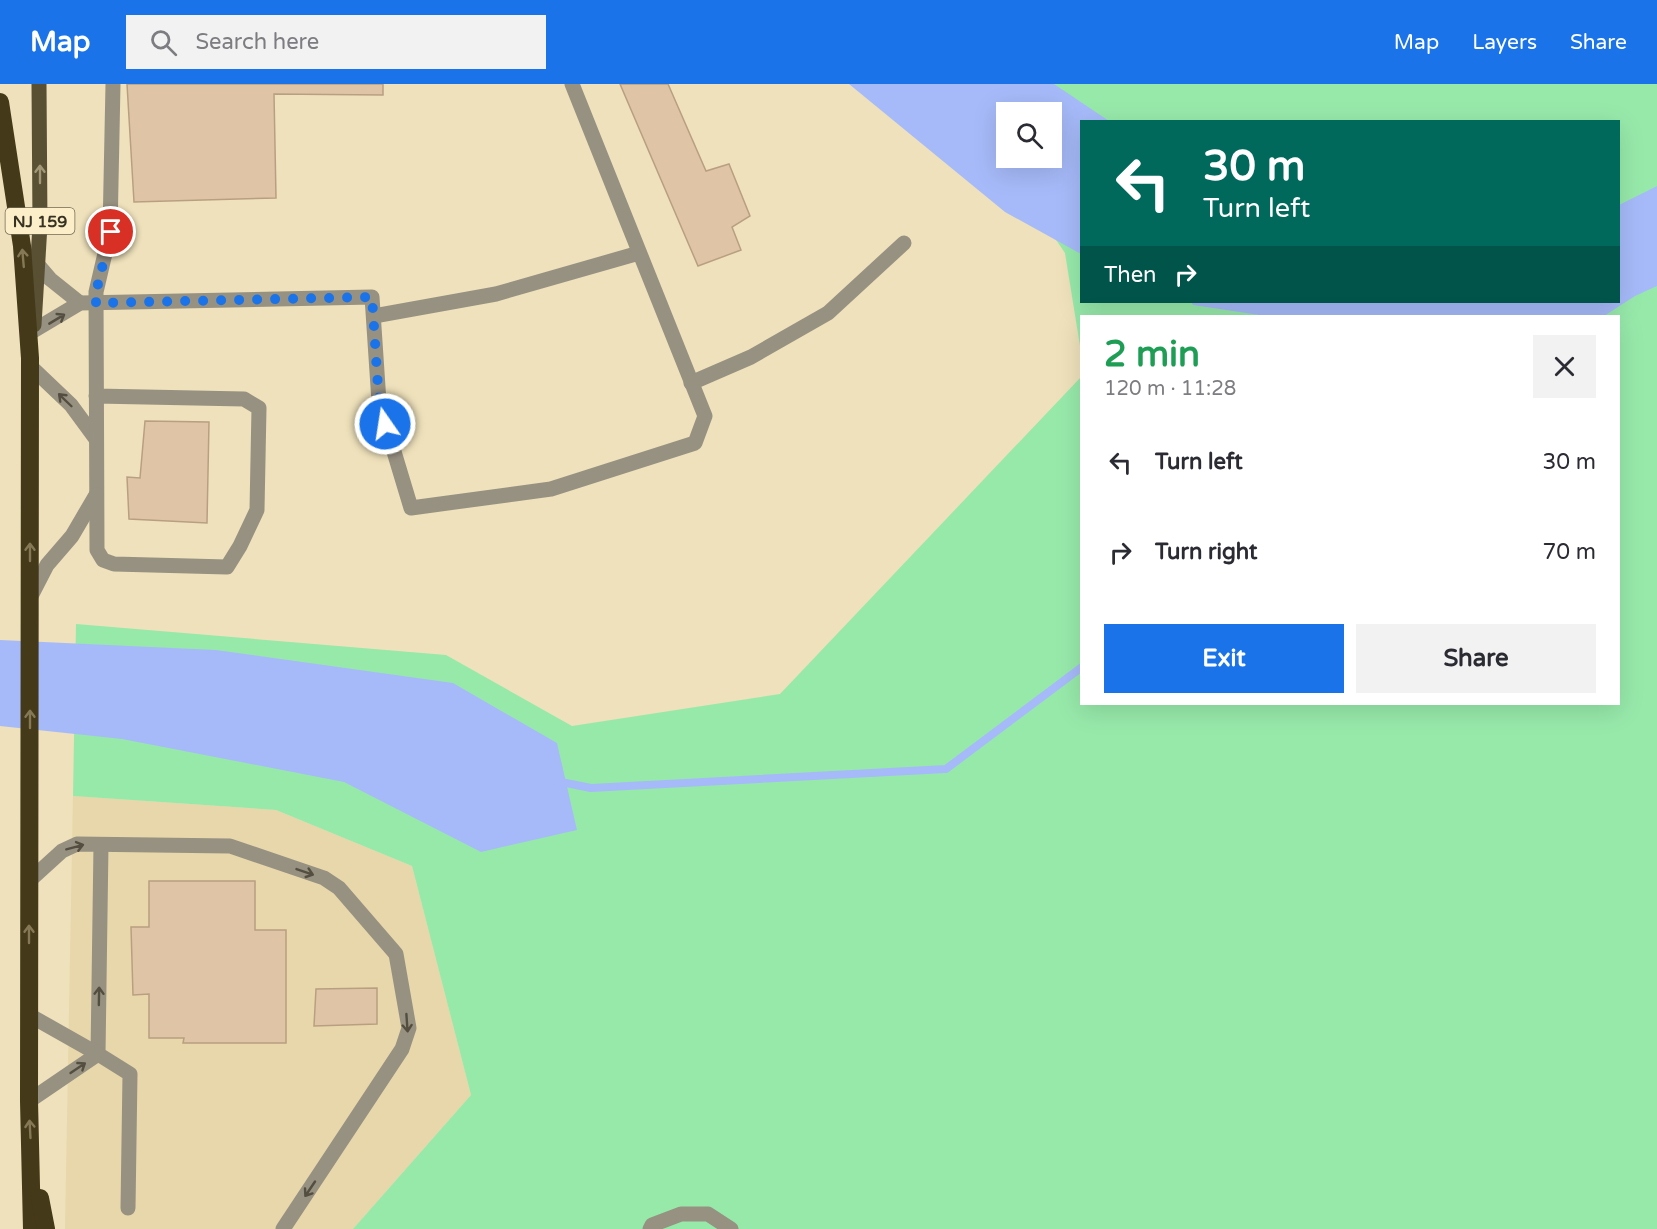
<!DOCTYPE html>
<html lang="en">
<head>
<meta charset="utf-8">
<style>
	body { margin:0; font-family:"Varela Round",sans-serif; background:#f2f2f3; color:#2b2b33; height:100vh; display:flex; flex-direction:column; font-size:22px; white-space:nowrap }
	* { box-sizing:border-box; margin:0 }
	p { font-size:20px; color:#7c7c81 }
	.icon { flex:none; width:33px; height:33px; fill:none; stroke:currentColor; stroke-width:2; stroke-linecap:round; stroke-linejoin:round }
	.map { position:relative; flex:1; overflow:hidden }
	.side { position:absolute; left:1080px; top:231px; width:540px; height:390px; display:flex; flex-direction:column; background:#fff; border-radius:0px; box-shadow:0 6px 24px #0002 }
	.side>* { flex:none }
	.top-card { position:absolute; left:1080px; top:36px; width:540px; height:183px; border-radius:0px; box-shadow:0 6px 24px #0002; background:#00695c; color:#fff; overflow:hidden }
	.buttons { position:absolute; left:996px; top:18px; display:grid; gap:12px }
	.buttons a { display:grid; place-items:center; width:66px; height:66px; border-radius:0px; background:#fff; box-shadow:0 6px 24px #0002; font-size:30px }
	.pin { position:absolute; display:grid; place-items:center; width:51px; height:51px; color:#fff; margin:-26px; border:3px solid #fff; border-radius:50%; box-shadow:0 2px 6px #0007 }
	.me { position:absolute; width:66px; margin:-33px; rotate:347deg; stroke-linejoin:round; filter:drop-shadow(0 0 4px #0008) }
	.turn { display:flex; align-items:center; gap:21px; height:126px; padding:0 24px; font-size:27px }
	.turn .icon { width:78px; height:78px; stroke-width:2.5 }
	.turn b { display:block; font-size:42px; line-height:51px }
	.then { display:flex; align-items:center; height:57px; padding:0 24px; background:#0003; gap:12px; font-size:22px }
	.round { display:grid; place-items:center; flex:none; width:63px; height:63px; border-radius:0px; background:#f2f2f3 }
	.head { display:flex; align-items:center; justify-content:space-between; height:102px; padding:0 24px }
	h1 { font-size:36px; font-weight:800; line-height:45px; color:#1e9e55 }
	.button { display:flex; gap:12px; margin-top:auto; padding:12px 24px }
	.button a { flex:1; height:69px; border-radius:0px; background:#1a73e8; color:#fff; font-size:24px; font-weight:800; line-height:69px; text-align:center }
	.button a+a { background:#f2f2f3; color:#2b2b33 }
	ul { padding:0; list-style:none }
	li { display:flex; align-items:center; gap:18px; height:90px; padding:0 24px }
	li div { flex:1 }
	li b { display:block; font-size:22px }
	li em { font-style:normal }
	header { display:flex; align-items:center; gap:36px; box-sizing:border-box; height:84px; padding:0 30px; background:#1a73e8; color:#fff }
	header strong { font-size:28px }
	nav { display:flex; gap:33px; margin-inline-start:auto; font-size:21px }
	.search { width:420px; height:54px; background:#f2f2f3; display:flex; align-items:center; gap:15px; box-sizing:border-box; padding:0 21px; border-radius:0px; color:#7c7c81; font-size:22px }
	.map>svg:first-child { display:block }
	.built { fill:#e7d7aa }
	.green { fill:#97e9aa; fill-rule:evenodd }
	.water { fill:#a6baf9; fill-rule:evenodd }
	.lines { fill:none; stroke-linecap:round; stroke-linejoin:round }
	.stream { stroke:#a6baf9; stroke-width:8 }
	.building { fill:#dfc5a6; stroke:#b99f81; stroke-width:1.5 }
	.minor { stroke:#979182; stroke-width:15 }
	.major { stroke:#595034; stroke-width:15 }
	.highway { stroke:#443918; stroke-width:18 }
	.oneway { stroke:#a29777 }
	.oneway2 { stroke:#847856 }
	.oneway3 { stroke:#544e40 }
	.route { stroke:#1a73e8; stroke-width:10; stroke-dasharray:0 18 }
	.labels { text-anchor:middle; stroke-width:5; stroke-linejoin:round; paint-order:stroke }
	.shield { fill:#fbeec8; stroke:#726a54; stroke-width:1.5 }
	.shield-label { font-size:16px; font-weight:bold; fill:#373223 }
</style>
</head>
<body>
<header>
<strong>Map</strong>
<div class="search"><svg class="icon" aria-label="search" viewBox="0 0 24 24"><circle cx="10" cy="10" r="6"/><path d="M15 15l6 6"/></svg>Search here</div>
<nav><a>Map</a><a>Layers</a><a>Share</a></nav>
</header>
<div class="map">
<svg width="1657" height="1145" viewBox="0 0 1657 1145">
	<rect width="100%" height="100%" fill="#eee1bb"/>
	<!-- built -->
	<path class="built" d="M73 712 276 726 412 782 471 1011 353 1145H65Z"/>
	<!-- green -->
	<path class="green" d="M950 0H1657V1145H353L471 1011 412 782 276 726 73 712 76 540 446 571 572 642 780 610 1081 293 1082 620H1618V232H1082L1081 268 1065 169ZM1006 28H1052V74H1006ZM1082 38H1618V218H1082Z"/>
	<!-- water -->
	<g class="water">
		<path d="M849 0H1054L1109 37 1082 38 1081 170 1005 128ZM1006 28H1052V74H1006Z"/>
		<path d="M1657 102V202L1635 212 1604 232H1266L1193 221 1191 218H1618L1619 121Z"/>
		<path d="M0 556 216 566 453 599 557 659 577 746 481 768 344 698 122 655 0 642Z"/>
	</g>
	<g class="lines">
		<!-- stream -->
		<path class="stream" d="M556 697 591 704 946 685 1082 583"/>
	</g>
	<!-- building -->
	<g class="building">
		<path d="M127 0H383V11L274 10 276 114 134 118Z"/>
		<path d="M620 0H668L706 87 729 80 750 132 732 143 741 166 698 182Z"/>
		<path d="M145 337 209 338 207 439 129 435 127 393 140 394Z"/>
		<path d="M149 797H255V846H286V959H183L184 954H149V910L133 911 131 843H149Z"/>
		<path d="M377 904V940L314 942 316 905Z"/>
	</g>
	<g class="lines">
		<!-- minor -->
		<g class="minor">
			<path d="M38 181 50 195 80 219"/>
			<path d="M374 232 496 210 639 169"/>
			<path d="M33 247 80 219 372 213 379 318 411 424 551 405 695 359 705 332 572 0"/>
			<path d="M30 282 71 321 96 355"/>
			<path d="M691 299 751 273 828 229 904 159"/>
			<path d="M96 312 244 315 259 324 257 426 240 462 227 483 114 480 103 476 97 466 96 208 110 148 113 0"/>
			<path d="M30 514 47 481 72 452 96 411"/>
			<path d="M101 761 98 970 130 990 128 1124"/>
			<path d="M29 797 62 767 77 760 230 762 324 794 339 804 396 870 409 944 402 965 283 1145"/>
			<path d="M29 1017 98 970 29 931"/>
			<path d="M650 1145 652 1141 681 1130H708L731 1145"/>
		</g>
		<!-- major -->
		<path class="major" d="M34 241 40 141 39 0"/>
		<!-- highway -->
		<g class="highway">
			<path d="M0 18 22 162 30 274 29 1017 32 1145"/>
			<path d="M40 1114 46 1145"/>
		</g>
	</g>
	<!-- one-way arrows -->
	<defs><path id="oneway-shaft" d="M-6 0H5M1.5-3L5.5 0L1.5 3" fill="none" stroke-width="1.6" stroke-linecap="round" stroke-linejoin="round" transform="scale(1.5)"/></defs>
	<use class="oneway" href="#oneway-shaft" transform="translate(40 90) rotate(-90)"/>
	<g class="oneway2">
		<use href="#oneway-shaft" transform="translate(23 174) rotate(-95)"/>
		<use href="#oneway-shaft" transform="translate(30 468) rotate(-90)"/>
		<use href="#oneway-shaft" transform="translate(30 635) rotate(-90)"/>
		<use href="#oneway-shaft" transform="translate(29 850) rotate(-90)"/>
		<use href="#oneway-shaft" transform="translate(30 1045) rotate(-93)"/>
	</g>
	<g class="oneway3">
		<use href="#oneway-shaft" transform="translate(57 235) rotate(-31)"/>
		<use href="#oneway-shaft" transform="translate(65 316) rotate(-136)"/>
		<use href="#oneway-shaft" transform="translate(75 763) rotate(-15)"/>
		<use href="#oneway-shaft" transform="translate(305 788) rotate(19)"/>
		<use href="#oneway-shaft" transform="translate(99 912) rotate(-89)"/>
		<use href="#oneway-shaft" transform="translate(407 939) rotate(86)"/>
		<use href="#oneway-shaft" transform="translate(78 984) rotate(-34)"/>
		<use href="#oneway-shaft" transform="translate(310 1105) rotate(124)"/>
	</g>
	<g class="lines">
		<!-- route -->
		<path class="route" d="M111 148 96 208V219L372 213 379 318 385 340"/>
	</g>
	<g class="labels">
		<!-- shield labels -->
		<rect class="shield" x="5.5" y="124" width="69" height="26" rx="4.5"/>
		<g class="shield-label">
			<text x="40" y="143">NJ 159</text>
		</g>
	</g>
</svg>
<div class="buttons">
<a><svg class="icon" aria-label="search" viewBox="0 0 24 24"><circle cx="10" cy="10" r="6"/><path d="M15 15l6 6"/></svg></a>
</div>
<div class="pin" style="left:111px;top:148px;background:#d93025"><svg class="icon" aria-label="arrive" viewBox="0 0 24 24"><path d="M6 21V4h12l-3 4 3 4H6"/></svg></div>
<svg class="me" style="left:385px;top:340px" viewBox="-20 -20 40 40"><circle r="17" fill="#1a73e8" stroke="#fff" stroke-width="3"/><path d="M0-11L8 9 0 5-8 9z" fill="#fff"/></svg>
<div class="top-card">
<div class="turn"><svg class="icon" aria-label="left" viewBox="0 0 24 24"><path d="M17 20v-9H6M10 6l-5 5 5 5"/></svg><div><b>30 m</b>Turn left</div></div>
<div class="then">Then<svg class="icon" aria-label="right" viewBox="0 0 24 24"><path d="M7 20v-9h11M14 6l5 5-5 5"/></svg></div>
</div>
<section class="side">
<div class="head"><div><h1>2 min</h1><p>120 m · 11:28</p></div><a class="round"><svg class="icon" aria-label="close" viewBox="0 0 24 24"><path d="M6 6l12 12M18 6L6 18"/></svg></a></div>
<ul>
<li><svg class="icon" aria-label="left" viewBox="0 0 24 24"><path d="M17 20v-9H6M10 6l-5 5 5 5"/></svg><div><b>Turn left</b></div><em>30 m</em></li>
<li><svg class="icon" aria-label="right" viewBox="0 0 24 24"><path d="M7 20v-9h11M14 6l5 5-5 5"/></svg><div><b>Turn right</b></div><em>70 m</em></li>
</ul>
<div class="button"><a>Exit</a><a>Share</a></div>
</section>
</div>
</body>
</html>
